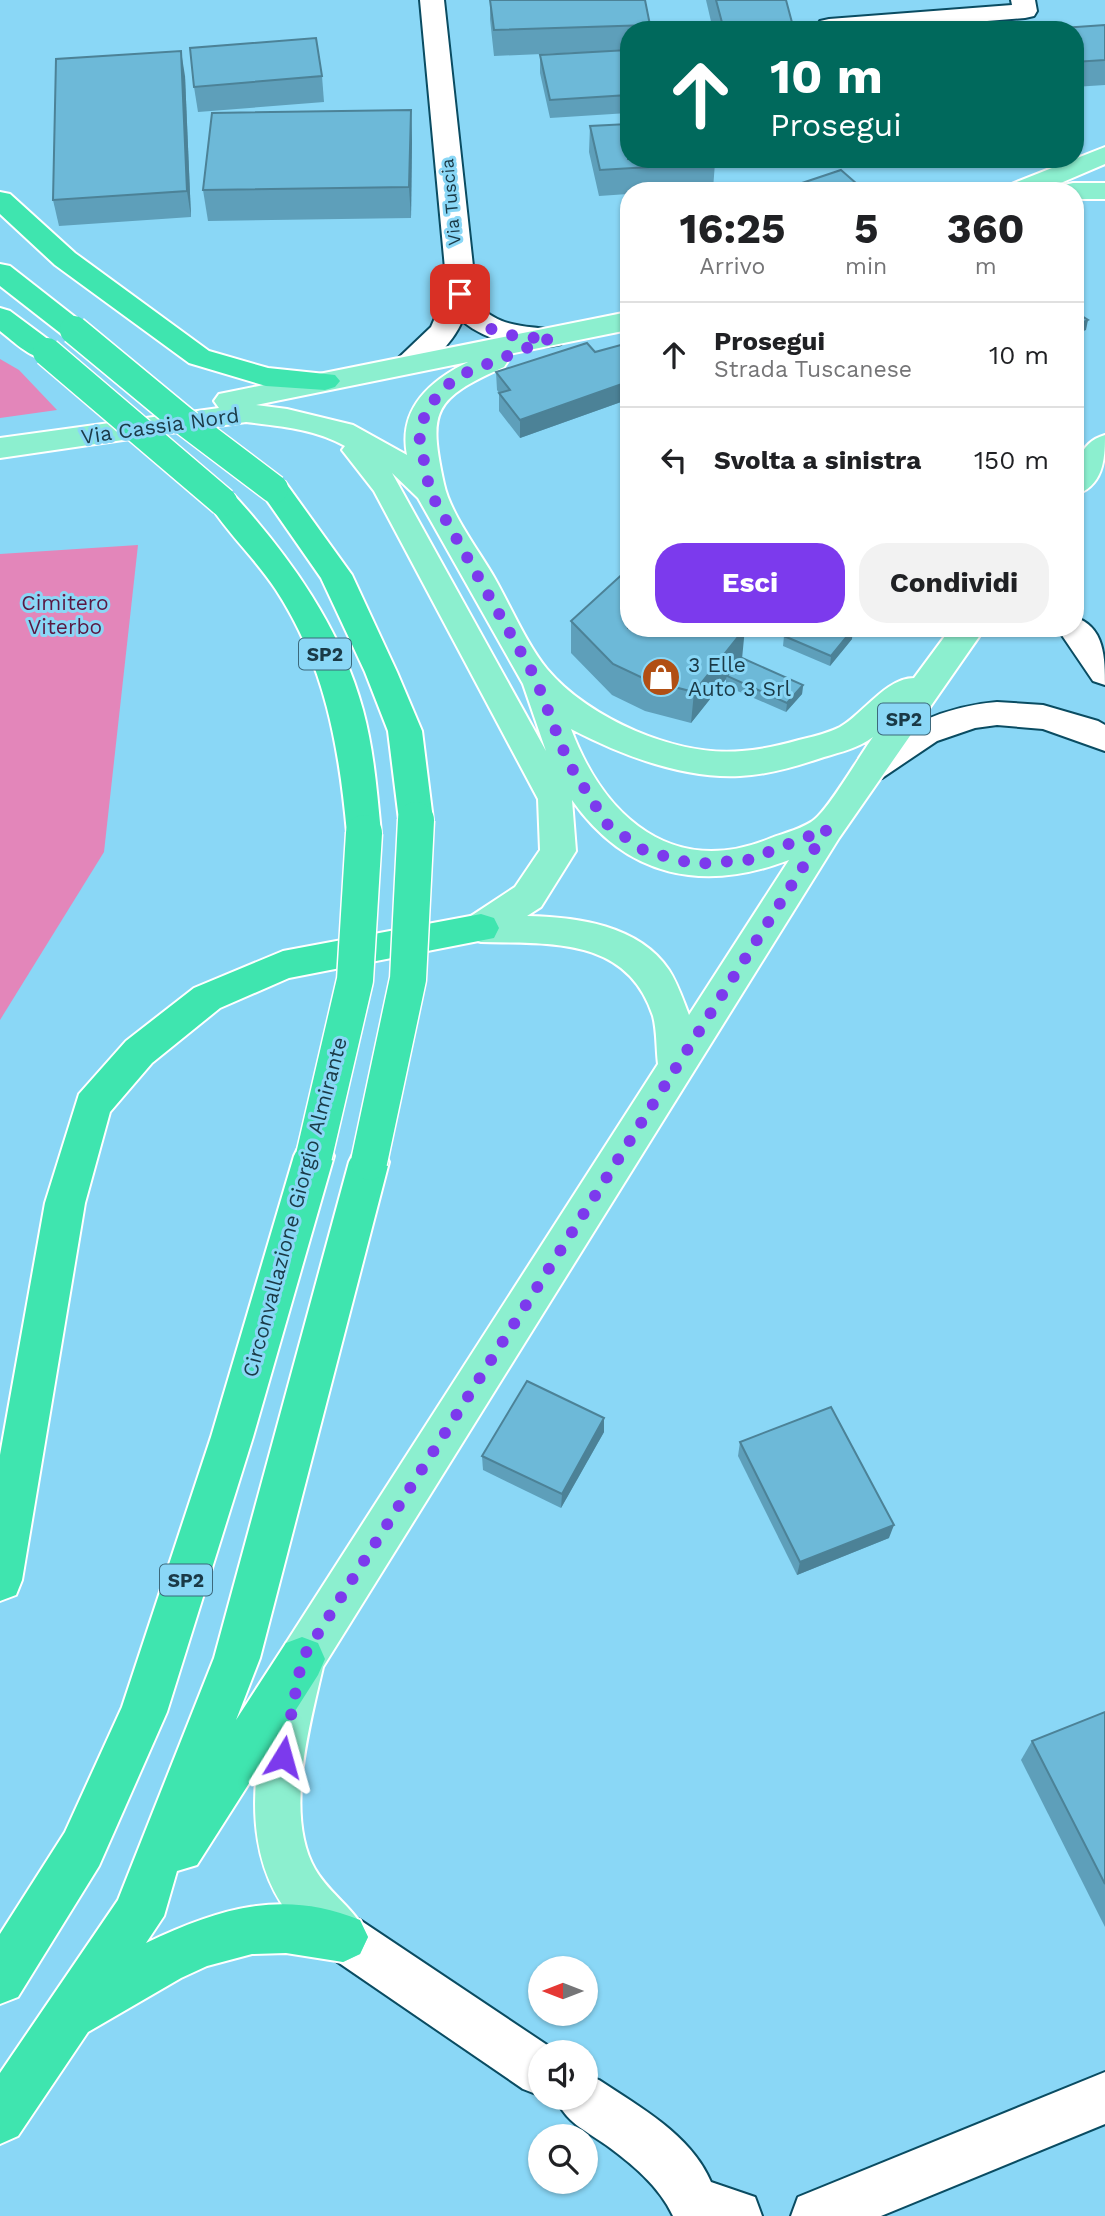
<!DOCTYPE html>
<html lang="it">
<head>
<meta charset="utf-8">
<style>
	body { margin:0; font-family:"Work Sans",sans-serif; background:#f2f2f2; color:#202124; height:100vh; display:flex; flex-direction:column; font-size:26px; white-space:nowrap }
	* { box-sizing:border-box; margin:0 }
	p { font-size:23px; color:#757577 }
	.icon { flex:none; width:38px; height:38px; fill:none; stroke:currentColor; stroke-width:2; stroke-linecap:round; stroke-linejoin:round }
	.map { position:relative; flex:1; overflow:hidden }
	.side { position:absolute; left:620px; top:182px; width:464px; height:455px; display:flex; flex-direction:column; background:#fff; border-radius:28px; box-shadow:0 2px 5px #0004 }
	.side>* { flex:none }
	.banner { position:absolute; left:620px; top:21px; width:464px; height:147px; border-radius:28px; box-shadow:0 2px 5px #0004; background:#00695c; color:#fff; overflow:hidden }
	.needle { width:46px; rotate:270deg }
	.tools { position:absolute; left:528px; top:1956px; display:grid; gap:14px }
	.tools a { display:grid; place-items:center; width:70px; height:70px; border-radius:50%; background:#fff; box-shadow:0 2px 5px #0004; font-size:35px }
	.pin { position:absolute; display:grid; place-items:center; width:60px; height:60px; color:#fff; margin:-30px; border-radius:14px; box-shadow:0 4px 10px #0006 }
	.me { position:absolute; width:77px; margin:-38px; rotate:8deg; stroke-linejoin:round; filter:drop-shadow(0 0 5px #0008) }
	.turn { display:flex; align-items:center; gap:24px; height:147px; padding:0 35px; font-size:32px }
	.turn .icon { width:91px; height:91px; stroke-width:2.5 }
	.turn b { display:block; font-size:49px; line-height:60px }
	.eta { display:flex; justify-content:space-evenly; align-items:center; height:119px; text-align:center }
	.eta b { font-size:42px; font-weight:700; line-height:49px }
	.action { display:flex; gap:14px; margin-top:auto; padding:14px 35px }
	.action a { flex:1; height:80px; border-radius:28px; background:#7c3aed; color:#fff; font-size:28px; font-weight:700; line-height:80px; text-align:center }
	.action a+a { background:#f2f2f2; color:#202124 }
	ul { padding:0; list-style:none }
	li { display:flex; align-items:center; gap:21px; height:105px; padding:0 35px; border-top:2px solid #e0e0e0 }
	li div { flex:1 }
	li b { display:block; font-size:26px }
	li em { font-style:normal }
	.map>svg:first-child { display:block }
	.green { fill:#e386ba }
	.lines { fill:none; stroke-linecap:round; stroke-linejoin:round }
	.minor-casing { stroke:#0a4c62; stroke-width:4 }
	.major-casing { stroke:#fff; stroke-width:4 }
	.highway-casing { stroke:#fff; stroke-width:4 }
	.minor { fill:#fff; fill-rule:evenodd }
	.major { fill:#8cefcf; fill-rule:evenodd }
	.highway { fill:#3fe5af; fill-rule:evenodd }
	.highway-bridge-far1-casing { stroke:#fff; stroke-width:31; stroke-linecap:butt }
	.highway-bridge-casing { stroke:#fff; stroke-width:39; stroke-linecap:butt }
	.highway-bridge-far1 { stroke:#3fe5af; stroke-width:28 }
	.highway-bridge { stroke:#3fe5af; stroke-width:36 }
	.wall { fill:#5e9fba }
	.shaded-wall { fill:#4c8297 }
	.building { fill:#6db9d8; stroke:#4c8297; stroke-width:2 }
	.route { stroke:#7c3aed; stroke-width:12; stroke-dasharray:0 21.6 }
	.labels { text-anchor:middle; stroke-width:6; stroke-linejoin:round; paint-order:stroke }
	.far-street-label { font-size:18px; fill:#1a3a47; stroke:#8ad7f6 }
	.shield { fill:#8ad7f6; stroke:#3c697c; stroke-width:2 }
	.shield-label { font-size:19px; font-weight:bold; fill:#1a3a47 }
	.street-label { font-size:21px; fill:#1a3a47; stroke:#8ad7f6 }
	.park-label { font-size:21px; fill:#5a1842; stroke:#8ad7f6 }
	.poi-label { font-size:21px; fill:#1a3a47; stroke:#8ad7f6; text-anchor:start }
</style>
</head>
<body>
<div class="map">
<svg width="1105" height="2216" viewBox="0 0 1105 2216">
	<rect width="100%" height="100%" fill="#8ad7f6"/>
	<!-- green -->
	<g class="green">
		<path d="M0 359 19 370 57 410 0 418Z"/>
		<path d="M138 545 104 852 0 1020V554Z"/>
	</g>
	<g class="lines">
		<defs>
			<g id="minor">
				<path d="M420 0H444L477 303C501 331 530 324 561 332L565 338 561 344C529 352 488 342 462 321 453 344 420 379 395 372L390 366 431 327 447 290Z"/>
				<path d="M1011 0H1035L1037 11 1034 16 1025 18 876 30H818L817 26 820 21 829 19 1012 5Z"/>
				<path d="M1074 617C1105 626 1105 659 1105 685L1093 681 1057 628H1074Z"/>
				<path d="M997 702 1043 705 1098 721 1105 725V751L1043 729 997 725 975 728 937 741 882 778 870 781 858 778 853 769 858 760C906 728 938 707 997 702Z"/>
				<path d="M343 1912 360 1920 559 2053H541V2096L523 2089 326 1954 318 1937 326 1920Z"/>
				<path d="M1105 2072V2124L881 2216H791L798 2197Z"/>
				<path d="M586 2075 599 2080C640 2107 691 2135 711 2182L755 2197 762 2216H673C659 2186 632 2164 606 2145 585 2130 565 2122 556 2098H586Z"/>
			</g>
			<g id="major">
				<path d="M1105 147V164L1042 191H1005L1009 185Z"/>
				<path d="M1073 183H1105V199H1074V191H1060L1064 185Z"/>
				<path d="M628 312V330L504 355 508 361 504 367C433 399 428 410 444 484 450 513 479 551 494 577 510 605 527 645 547 669 589 719 677 757 742 751 760 750 781 745 799 740 812 737 828 733 840 727 863 714 886 678 914 678L951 628H985L839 838 323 1667C310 1724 284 1815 315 1869 330 1895 356 1909 368 1937L360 1954 343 1962C324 1954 312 1941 298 1925 230 1851 258 1746 279 1659L286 1643 658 1064C656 1049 657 1031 653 1016 627 936 549 944 481 942L468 938 463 928 468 918 515 887 540 850 538 799 374 491 342 450 345 446C315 429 279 426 246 422L0 458V438L219 408 214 401 219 394 229 392ZM468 362C429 381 398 409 407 455L353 425 287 409 256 405ZM392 473 418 498 523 684 546 751ZM571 729C621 755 683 779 740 776 767 775 798 766 824 757 841 752 859 748 873 737 860 755 830 807 815 819 805 828 784 833 771 838 673 879 604 817 571 729ZM572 800C626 877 703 893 789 860L689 1015C683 1000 678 984 669 970 639 925 577 917 527 916L541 907 576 851Z"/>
				<path d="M1105 435C1105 460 1103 487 1074 495 1074 470 1077 443 1105 435Z"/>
			</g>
			<g id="highway">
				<path d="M0 192 10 194 75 253 209 351 268 368 335 375 340 381 335 387 325 390 266 386 189 363 55 265 0 214Z"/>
				<path d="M0 264 10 266 84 324 88 330 84 336 74 339 64 336 0 286Z"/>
				<path d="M0 308 10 311 57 346 61 352 57 358C35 364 17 344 0 331Z"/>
				<path d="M274 479 285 482 352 575 397 672 422 731 433 820 428 829 416 833 404 829 399 820 388 731 365 672 321 578 259 489 263 482Z"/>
				<path d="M223 492 234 495C290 557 341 628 363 710 374 751 377 792 381 833L376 842 364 846 352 842 347 833C339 746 325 665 276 590 256 559 227 533 208 502L212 495Z"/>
				<path d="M481 914 494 918 499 928 494 938 289 978 220 1008 152 1063 110 1112 85 1203 22 1580 16 1595 0 1601V1455L45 1203 79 1094 126 1041 194 988 283 951Z"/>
				<path d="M314 1140 328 1144 334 1156 253 1437 167 1712 99 1866 18 1997 0 2004V1934L65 1832 122 1707 211 1437 294 1156 300 1144Z"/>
				<path d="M369 1146 383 1150 389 1162 260 1658 236 1720 286 1643 302 1637 318 1643 325 1659 318 1675 197 1865 177 1871 164 1916 146 1943C217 1909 283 1888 360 1920L368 1937 360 1954 343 1962 286 1953 252 1954 207 1966 181 1978 88 2032 18 2136 0 2144V2073L118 1900 214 1658 349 1162 355 1150Z"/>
			</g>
		</defs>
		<!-- minor casing -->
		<use href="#minor" class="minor-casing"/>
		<!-- major casing -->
		<use href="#major" class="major-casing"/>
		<!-- highway casing -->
		<use href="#highway" class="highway-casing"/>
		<!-- minor -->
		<use href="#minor" class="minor"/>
		<!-- major -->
		<use href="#major" class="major"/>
		<!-- highway -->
		<use href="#highway" class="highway"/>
		<defs>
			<g id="highway-bridge-far1">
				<path d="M74 330 184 421 274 489"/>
				<path d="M47 352 223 502"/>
			</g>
			<g id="highway-bridge">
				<path d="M314 1156 355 980 364 833"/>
				<path d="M369 1162 408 979 416 820"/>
			</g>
		</defs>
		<!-- highway-bridge-far1 casing -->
		<use href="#highway-bridge-far1" class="highway-bridge-far1-casing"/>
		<!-- highway-bridge casing -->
		<use href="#highway-bridge" class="highway-bridge-casing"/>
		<!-- highway-bridge-far1 -->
		<use href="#highway-bridge-far1" class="highway-bridge-far1"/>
		<!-- highway-bridge -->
		<use href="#highway-bridge" class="highway-bridge"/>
	</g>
	<!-- wall -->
	<g class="wall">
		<path d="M490 0H645L650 25V30H628V113L550 118 540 73V55L586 52 494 56 490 19Z"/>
		<path d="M706 0H786L794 30H713Z"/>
		<path d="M1105 25V85L1074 87V30Z"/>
		<path d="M185 76 191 217 59 226 53 200Z"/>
		<path d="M322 76 324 102 198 112 194 87Z"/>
		<path d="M411 110 412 142 411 218 208 221 203 190Z"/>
		<path d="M590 126 715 163 713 189 683 191H628V194L599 196 589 152Z"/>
		<path d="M628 343V423L625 418V406L621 402 520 438 499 411V393L497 390 496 372 595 352Z"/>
		<path d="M571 621 742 659 803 685 802 694 786 712 726 686V679L691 723 645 711 612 695 571 653Z"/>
		<path d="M784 636 852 639 830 666 783 646Z"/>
		<path d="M604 1418V1432L561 1508 483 1470 482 1456Z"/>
		<path d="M740 1442 889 1538 797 1575 738 1456Z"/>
		<path d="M1105 1712V1927L1021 1760 1032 1741Z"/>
	</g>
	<!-- shaded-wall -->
	<g class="shaded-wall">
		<path d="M181 51 185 76 191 217 187 191Z"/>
		<path d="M411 110 412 142 411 218 409 187Z"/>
		<path d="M871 159H883L870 164Z"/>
		<path d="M1088 320 1086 330 1074 335V327Z"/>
		<path d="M622 384 621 402 520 438V420Z"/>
		<path d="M745 628 742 659 727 676 726 679 691 723 694 692Z"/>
		<path d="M853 629 852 639 830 666 831 656Z"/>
		<path d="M803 685 802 694 786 712 787 703Z"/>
		<path d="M604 1418V1432L561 1508 562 1494Z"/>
		<path d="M894 1525 889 1538 797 1575 800 1562Z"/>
	</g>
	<!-- building -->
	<g class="building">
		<path d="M490 0H645L650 25 494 30Z"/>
		<path d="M716 0H786L794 30H724Z"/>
		<path d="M945 23 947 30H933Z"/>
		<path d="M1105 25V60L1074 62V30H1033Z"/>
		<path d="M316 38 322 76 194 87 190 48Z"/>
		<path d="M628 50V95L550 100 540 55Z"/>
		<path d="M181 51 187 191 53 200 56 59Z"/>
		<path d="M411 110 409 187 203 190 212 113Z"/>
		<path d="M628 124V159H714L715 163 600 170 590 126Z"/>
		<path d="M841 170 865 191H798L793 186Z"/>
		<path d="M1074 311 1088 320 1074 327Z"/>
		<path d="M587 343 595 352 628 343V384L626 386V388L622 384 520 420 499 393 510 390 496 372Z"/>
		<path d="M628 569V628H745L694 692 647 680 613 664 571 621Z"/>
		<path d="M791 628H850L853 629 831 656 784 636Z"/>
		<path d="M742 658 803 685 787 703 727 676Z"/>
		<path d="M527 1381 604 1418 562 1494 482 1456Z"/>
		<path d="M831 1407 894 1525 800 1562 740 1442Z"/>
		<path d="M1105 1712V1884L1032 1741Z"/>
	</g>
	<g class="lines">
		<!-- route -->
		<path class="route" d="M283 1757 302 1659 827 829 748 860 694 864 645 851 607 824 568 762 535 677 430 492 419 435 426 411 442 390 458 376 551 338C517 339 470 333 460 294"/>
	</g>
	<!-- icons -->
	<defs>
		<symbol id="shop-disc" viewBox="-11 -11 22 22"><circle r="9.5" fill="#b14f14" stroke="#8ad7f6"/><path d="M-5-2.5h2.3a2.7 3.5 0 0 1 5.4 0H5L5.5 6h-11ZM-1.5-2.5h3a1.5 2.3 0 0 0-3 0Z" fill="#fff"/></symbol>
	</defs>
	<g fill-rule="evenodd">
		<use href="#shop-disc" x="639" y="655" width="44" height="44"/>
	</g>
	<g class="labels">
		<!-- far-street labels -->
		<g class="far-street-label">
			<text transform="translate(451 202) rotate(-95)" y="6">Via Tuscia</text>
		</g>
		<!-- shield labels -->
		<g class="shield">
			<rect x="299" y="638.5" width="52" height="31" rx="5"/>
			<rect x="878" y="703.5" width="52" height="31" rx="5"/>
			<rect x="160" y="1564.5" width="52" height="31" rx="5"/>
		</g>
		<g class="shield-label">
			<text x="325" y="661">SP2</text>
			<text x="904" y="726">SP2</text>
			<text x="186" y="1587">SP2</text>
		</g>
		<!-- street labels -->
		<g class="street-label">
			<text transform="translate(160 426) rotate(-8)" y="7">Via Cassia Nord</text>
			<text transform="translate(295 1207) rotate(-75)" y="7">Circonvallazione Giorgio Almirante</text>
		</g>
		<!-- park labels -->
		<g class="park-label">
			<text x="65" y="610">Cimitero<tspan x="65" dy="24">Viterbo</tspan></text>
		</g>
		<!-- poi labels -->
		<g class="poi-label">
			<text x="688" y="672">3 Elle<tspan x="688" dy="24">Auto 3 Srl</tspan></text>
		</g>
	</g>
</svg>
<div class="tools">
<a><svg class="needle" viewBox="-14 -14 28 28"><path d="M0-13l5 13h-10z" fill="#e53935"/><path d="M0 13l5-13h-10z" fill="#757577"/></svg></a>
<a><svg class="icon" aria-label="sound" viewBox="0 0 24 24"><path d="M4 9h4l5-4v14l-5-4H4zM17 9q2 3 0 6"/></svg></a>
<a><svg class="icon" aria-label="search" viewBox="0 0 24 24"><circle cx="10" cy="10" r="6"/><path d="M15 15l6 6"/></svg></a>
</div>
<div class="pin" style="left:460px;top:294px;background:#d93025"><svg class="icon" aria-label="arrive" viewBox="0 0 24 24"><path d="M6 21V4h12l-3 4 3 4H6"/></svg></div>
<svg class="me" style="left:283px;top:1757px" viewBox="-20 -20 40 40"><path d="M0-17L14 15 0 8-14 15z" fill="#7c3aed" stroke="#fff" stroke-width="4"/></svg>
<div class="banner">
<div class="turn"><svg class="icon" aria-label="ahead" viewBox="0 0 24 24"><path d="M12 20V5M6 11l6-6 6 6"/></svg><div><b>10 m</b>Prosegui</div></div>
</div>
<section class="side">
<div class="eta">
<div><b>16:25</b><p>Arrivo</p></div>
<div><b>5</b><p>min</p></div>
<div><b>360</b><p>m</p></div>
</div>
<ul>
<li><svg class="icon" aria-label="ahead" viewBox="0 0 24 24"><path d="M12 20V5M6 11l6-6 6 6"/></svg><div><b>Prosegui</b><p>Strada Tuscanese</p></div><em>10 m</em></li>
<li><svg class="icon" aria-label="left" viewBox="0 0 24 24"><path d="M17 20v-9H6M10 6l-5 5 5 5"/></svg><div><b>Svolta a sinistra</b></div><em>150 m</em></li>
</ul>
<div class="action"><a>Esci</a><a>Condividi</a></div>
</section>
</div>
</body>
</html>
